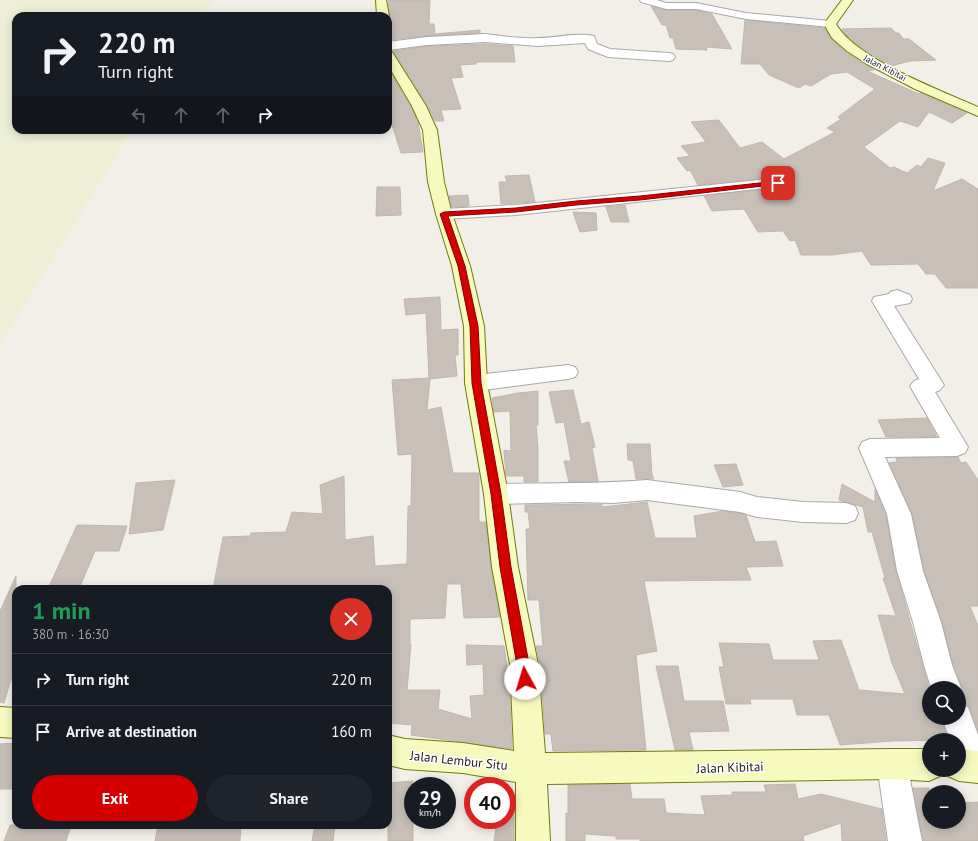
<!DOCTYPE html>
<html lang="en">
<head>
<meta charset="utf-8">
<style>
	body { margin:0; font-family:"PT Sans",sans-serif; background:#20242c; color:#f1f3f6; height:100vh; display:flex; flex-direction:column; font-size:15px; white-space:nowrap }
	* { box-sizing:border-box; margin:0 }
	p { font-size:13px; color:#9ea1a6 }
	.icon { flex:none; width:22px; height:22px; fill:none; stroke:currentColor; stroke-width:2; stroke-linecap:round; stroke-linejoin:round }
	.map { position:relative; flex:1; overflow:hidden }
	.side { position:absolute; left:12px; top:585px; width:380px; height:244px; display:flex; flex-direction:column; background:#171b24; border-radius:12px; box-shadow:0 2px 10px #0003 }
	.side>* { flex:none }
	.top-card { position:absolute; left:12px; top:12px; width:380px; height:122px; border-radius:12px; box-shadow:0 2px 10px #0003; background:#171b24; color:#f1f3f6; overflow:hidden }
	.tools { position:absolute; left:922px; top:681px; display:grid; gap:8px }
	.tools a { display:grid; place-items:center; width:44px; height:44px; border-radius:50%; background:#171b24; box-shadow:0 2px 10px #0003; font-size:20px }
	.speed { position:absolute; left:404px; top:777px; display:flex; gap:8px; font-size:20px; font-weight:700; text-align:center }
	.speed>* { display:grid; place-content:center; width:52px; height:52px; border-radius:50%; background:#171b24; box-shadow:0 2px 10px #0003; line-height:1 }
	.speed small { font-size:10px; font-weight:400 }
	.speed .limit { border:6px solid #d22; background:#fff; color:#111 }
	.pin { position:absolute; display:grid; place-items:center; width:34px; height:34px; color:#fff; margin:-17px; border-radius:8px; box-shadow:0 2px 6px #0006 }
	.me { position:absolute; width:44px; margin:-22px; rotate:354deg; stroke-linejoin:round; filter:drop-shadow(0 0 3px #0008) }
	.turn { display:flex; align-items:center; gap:14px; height:84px; padding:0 20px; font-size:18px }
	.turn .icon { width:52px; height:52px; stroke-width:2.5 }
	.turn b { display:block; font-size:28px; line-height:34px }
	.lanes { display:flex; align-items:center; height:38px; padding:0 20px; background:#0003; justify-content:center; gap:20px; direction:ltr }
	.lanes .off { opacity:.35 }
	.round { display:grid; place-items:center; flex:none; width:42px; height:42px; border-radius:21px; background:#20242c }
	.overview { display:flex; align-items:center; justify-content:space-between; height:68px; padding:0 20px }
	h1 { font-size:24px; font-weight:700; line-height:30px; color:#1e9e55 }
	.cta { display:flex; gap:8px; margin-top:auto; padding:8px 20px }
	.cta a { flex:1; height:46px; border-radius:24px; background:#d40000; color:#fff; font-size:16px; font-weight:700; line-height:46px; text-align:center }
	.cta a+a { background:#20242c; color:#f1f3f6 }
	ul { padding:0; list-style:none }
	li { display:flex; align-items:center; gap:12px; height:52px; padding:0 20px; border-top:1px solid #363941 }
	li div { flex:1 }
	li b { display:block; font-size:15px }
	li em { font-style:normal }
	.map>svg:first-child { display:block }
	.farmland { fill:#eef0d5 }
	.building { fill:#c7bfb8; stroke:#c4b6ab }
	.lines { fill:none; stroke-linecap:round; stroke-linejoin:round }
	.street-casing { stroke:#a9a9a9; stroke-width:2 }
	.secondary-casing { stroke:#707d05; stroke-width:2 }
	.street { fill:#fff; fill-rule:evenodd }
	.secondary { fill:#f7fabf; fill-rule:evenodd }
	.route { fill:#d40000; stroke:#8a0000 }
	.labels { text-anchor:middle; stroke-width:3; stroke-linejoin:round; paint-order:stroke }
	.far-street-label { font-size:9px; fill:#222; stroke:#fff }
	.near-street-label { font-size:13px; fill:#222; stroke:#fff }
</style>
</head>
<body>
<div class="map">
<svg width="978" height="841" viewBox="0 0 978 841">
	<rect width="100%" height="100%" fill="#f2efe9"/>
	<!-- farmland -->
	<path class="farmland" d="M0 0H212L202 16H16V130H132L0 345Z"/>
	<!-- building -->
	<g class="building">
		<path d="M388 0H430L429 24H434L435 34 480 30V33L427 36 388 40V18L390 16Z"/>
		<path d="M651 6 666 10H696L712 14 732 49 706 47 707 50 676 49 673 38H670L666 25H662Z"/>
		<path d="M745 20 825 28 831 39 846 52 874 70 867 71 919 94 921 93 967 113 952 123 929 112 918 127 900 121 864 147 890 168 894 167 907 173 917 165 921 167 928 158 945 163 933 191 962 179 978 189V288H946L935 274H926L918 264 871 265 862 251 832 255H801L795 240 790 241 783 231 758 232 744 209 712 211 704 196 784 187 787 182 784 179 778 177 698 185 690 170 687 171 677 158 690 156 681 146 706 142 691 122 719 120 740 148 762 142 784 159 835 132 827 128 841 119 838 117 875 89 847 72 831 74 811 86 805 84 799 88 769 75 760 64H741Z"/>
		<path d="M891 28 896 33H899L903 39H909L936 60 910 61 891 66 862 48 847 36 842 29Z"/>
		<path d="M485 44 513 46 515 62H476V64L460 65 463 77 451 78 461 109 441 110 444 121H435L427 105 393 51 427 46Z"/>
		<path d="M388 68 411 107 418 122 423 152 401 153 388 112Z"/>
		<path d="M529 175 535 202 501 204 499 182H507L505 176Z"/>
		<path d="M377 187H400L401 215 376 216Z"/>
		<path d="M468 195 469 206 452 207 449 196Z"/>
		<path d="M625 205 629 222H611L606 207Z"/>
		<path d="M573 212 596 213 597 230 580 232Z"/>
		<path d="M440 297 441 330 458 329V355H455L457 376 430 379 427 410 441 407 453 473H479V522H486L491 567 500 617 464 618 461 584H447L445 618 410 619V644H411L407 690H440L438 709 472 719 470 696 484 695 483 664 467 665 466 645 504 646 509 680 512 749 411 735 412 725 388 723V589H213L223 537 250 536 251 533 286 532 292 512 323 514 320 485 344 476 345 540 373 536 375 566 407 564 408 506H411L412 454 398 455 392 380 429 378 426 313 406 315 404 299Z"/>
		<path d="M573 390 581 424 589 422 595 447 592 448 598 481 569 482 564 461H571L564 422 556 423 549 392Z"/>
		<path d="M538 391V425H536L538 447V482H524V476H506L504 450 511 451 510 411 494 412 492 398 518 393Z"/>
		<path d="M927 418 937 437H886L878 420Z"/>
		<path d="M627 444H650L652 475 654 479H636L633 461 628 460Z"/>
		<path d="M958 457 961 463 966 462 978 480V606H970L978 626V731L969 706 967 705 961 691 962 687 953 665 942 622 924 571 912 514 889 463 897 462 896 458Z"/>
		<path d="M736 464 743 485 723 487 714 465Z"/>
		<path d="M175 480 163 530 129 534 136 483Z"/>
		<path d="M842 484 875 502V489L886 514 896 571 929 688V718H941L948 740 892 741 840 745 829 715H797L793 699H750L751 704H726L719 667H724L719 643 769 644 773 660H819L813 641 841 640 859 690 905 694 892 663 878 615 896 616 883 578H885L872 532H868L863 507 839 500Z"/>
		<path d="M647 502 655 538H697L694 516 723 511 740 513 746 515 755 542 776 541 783 566 746 567 751 580 644 581 657 651 636 655 646 750 553 751 551 734H545L540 664 536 646H543L539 600H528L526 529H530L528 512H525V505L602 504V507Z"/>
		<path d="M77 525 127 526 119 551H95L79 589H48Z"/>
		<path d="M16 576V662L4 703 0 702V611Z"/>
		<path d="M656 666H678L684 701H723L729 731 689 732 693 750H675Z"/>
		<path d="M16 743V789H0V744Z"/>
		<path d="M413 781V841H388V783Z"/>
		<path d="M630 784 632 799H664L666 813 705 815 701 796 732 795V792H766L764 785 795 784 798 799 821 794 882 809 886 841H842L841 823 803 836 804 841H640V839H616V836L585 834V841H566V813L568 814V785Z"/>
		<path d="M913 788H929V822H959V803L978 802V841H923Z"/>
		<path d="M507 792 514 795V841H494L497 820H507Z"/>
		<path d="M10 825H71L66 841H4Z"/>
		<path d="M158 825H241L240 841H155Z"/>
		<path d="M315 825H335L333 841H312Z"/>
	</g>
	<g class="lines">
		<defs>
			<g id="street">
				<path d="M640 0H657L666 3H696L746 13 830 21 834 22 836 24 834 26 830 27 746 19 696 9H666L641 2Z"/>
				<path d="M485 34C502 36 521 39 538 38 557 38 576 32 594 36L597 44 610 49 669 53 673 54 675 57 673 60 669 61 608 57 588 49 585 43 538 46 485 42 427 45 388 50V42L427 37Z"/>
				<path d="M778 178 784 180 786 183 784 186 516 215 444 219 438 218 436 214 438 210 444 209 516 205Z"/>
				<path d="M897 290 910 295 912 299 910 303 894 306 944 385 940 390 935 392 968 447 965 453 957 456 885 457 911 514 923 571 941 622 952 665 961 688 959 692V688H931L924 665 913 622 897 571 887 514 859 448 862 442 870 439 940 438 910 386 914 381 919 379 872 301 874 297 889 294 890 292Z"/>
				<path d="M568 365 575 367 578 372 575 377 568 379 476 391 469 388 465 383 469 378 476 375Z"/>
				<path d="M647 480 740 492 757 497 803 502 846 503 855 506 858 513 855 520 846 523 803 522 757 517 740 512 647 500 613 503 576 502 496 504 488 501 484 494 488 487 496 484C546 483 597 484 647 480Z"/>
				<path d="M959 704 968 707 978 735V780L974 782 963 777 959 767V740H950L942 718H959Z"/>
				<path d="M892 749 903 753 907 764 922 841H888L877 764 881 753Z"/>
			</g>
			<g id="secondary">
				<path d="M376 0H386L389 16 388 17 377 16Z"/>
				<path d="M842 0H853L836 24C856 59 940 90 978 107V116L915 89 867 64 847 51 832 38 824 24Z"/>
				<path d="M388 51 392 52 394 55 426 106 437 130 444 182 452 214 470 266 484 326 487 383 508 494 518 567 538 664 545 753 892 749H929V770H942L940 776 929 781 892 779 547 784 550 841H516V782L463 773 405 769 388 765V735L405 739 463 743 514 751 510 664 492 567 484 494 465 383 464 326 452 266 436 214 428 182 423 130 412 106 388 65Z"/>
				<path d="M0 707 16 708V738L0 737Z"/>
				<path d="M959 749 978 751V783L959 781 948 776 946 770H959Z"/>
			</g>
		</defs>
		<!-- street casing -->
		<use href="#street" class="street-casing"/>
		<!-- secondary casing -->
		<use href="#secondary" class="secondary-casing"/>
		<!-- street -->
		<use href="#street" class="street"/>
		<!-- secondary -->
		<use href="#secondary" class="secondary"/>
	</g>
	<!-- route -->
	<path class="route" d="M778 181 781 182V184L640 200 576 205 516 212 448 216 465 266 478 326 481 383 501 494 511 567 529 664 531 679 529 683 525 685 520 683 500 567 491 494 472 383 470 326 458 266 440 214 444 212 516 208 576 201 640 196Z"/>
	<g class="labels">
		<!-- far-street labels -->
		<g class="far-street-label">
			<text transform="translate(885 68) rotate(27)" y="3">Jalan Kibitai</text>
		</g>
		<!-- near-street labels -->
		<g class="near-street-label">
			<text transform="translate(459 760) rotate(6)" y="5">Jalan Lembur Situ</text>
			<text transform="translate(730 767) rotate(-2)" y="5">Jalan Kibitai</text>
		</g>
	</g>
</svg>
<div class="tools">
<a><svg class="icon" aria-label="search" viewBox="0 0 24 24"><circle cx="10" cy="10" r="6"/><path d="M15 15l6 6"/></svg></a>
<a>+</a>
<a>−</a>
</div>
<div class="speed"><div>29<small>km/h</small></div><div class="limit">40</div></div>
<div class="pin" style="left:778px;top:183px;background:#d93025"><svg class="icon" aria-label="arrive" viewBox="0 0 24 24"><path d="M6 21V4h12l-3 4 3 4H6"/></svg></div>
<svg class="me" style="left:525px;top:679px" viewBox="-20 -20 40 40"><circle r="19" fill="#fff"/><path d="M0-13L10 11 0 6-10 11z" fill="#d40000"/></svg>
<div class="top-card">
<div class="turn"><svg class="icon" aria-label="right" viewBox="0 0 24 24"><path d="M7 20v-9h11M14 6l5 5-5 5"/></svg><div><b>220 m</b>Turn right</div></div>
<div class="lanes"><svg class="icon off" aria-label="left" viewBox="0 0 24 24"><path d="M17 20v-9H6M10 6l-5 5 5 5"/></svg><svg class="icon off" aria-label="ahead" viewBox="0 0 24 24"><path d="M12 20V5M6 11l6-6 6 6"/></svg><svg class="icon off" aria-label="ahead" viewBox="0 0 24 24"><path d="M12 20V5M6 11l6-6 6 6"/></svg><svg class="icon" aria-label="right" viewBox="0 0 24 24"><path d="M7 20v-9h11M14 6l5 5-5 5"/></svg></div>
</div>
<section class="side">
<div class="overview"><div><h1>1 min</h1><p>380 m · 16:30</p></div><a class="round" style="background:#d93025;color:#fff"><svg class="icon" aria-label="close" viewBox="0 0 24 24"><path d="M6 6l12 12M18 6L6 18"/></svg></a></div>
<ul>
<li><svg class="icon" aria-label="right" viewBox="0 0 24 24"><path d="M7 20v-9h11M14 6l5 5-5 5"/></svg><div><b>Turn right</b></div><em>220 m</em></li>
<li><svg class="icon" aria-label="arrive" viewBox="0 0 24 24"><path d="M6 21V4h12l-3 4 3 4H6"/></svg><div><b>Arrive at destination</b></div><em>160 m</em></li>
</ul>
<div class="cta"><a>Exit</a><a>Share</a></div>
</section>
</div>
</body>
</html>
